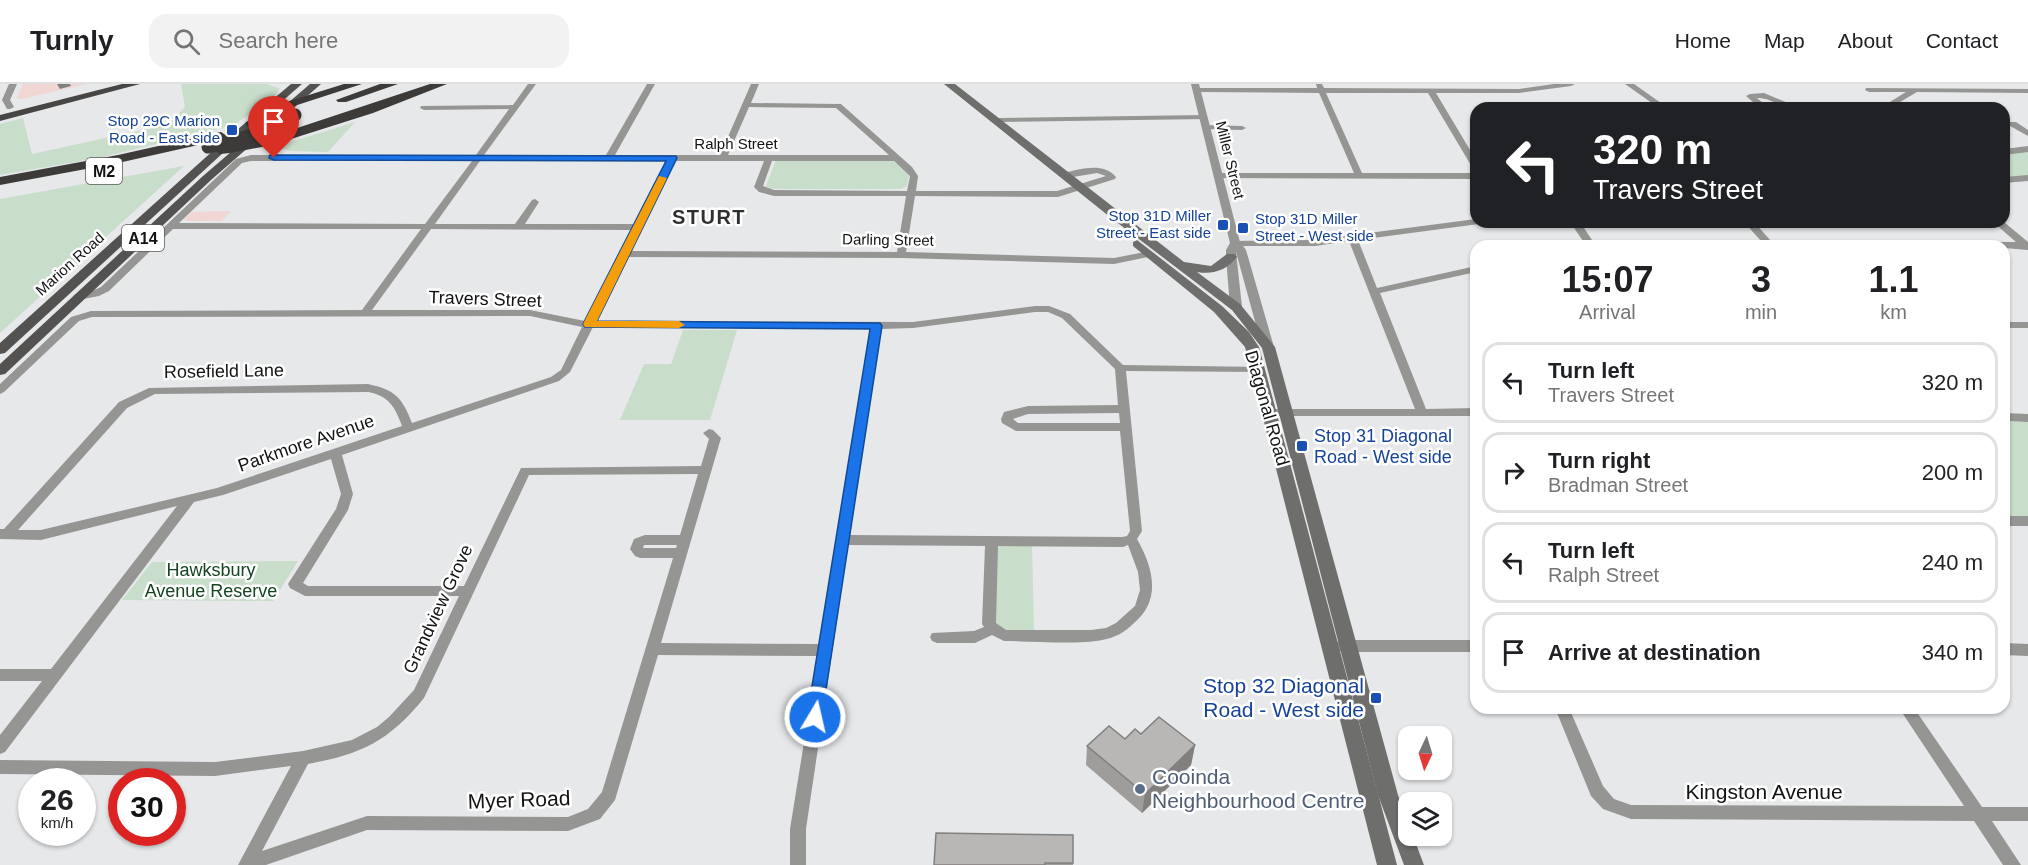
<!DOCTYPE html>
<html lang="en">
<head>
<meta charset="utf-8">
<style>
	body { margin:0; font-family:Helvetica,sans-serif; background:#f2f2f2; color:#202124; height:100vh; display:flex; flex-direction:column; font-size:22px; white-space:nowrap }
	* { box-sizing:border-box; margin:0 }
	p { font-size:20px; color:#757577 }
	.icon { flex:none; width:33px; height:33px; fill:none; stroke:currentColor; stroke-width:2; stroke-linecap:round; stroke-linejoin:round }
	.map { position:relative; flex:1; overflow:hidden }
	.details { position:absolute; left:1470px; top:156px; width:540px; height:474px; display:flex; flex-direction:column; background:#fff; border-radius:18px; box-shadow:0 2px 4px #0004 }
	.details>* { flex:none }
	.top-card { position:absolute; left:1470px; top:18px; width:540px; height:126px; border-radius:18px; box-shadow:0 2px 4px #0004; background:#202124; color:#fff; overflow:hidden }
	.needle { width:39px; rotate:184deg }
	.fabs { position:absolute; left:1398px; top:642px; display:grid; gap:12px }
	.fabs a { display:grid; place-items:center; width:54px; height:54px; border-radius:12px; background:#fff; box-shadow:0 2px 4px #0004; font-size:30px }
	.speed { position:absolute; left:18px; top:684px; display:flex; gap:12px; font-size:30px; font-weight:700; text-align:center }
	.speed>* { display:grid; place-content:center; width:78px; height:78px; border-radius:50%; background:#fff; box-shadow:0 2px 4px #0004; line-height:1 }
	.speed small { font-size:15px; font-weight:400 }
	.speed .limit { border:9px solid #d22; background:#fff; color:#111 }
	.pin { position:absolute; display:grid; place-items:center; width:51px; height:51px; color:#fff; margin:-62px -26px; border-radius:50% 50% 50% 0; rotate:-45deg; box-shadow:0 0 6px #0007 }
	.pin .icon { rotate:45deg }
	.me { position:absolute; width:66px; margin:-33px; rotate:9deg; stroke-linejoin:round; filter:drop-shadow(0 0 4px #0008) }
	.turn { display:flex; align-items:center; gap:21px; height:126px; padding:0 24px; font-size:27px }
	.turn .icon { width:78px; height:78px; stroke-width:2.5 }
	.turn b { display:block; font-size:42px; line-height:51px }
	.eta { display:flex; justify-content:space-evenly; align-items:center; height:102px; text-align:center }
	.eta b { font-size:36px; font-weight:700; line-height:42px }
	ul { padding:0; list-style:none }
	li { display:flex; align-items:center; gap:18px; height:81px; margin:0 12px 9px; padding:0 12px; border:3px solid #e0e0e0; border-radius:18px }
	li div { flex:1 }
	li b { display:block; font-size:22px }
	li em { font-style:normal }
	header { display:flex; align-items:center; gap:36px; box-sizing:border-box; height:84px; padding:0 30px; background:#fff; border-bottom:2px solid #e0e0e0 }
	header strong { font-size:28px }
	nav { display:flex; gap:33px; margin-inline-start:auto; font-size:21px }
	.search { width:420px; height:54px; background:#f2f2f2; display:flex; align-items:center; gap:15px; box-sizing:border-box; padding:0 21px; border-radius:18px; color:#757577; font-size:22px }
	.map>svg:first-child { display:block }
	.commercial { fill:#f1d7d4 }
	.green { fill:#c9ddcb }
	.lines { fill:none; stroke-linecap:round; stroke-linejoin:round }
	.minor { fill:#959594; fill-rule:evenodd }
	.tertiary { fill:#959594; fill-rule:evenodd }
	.secondary { fill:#6e6e6c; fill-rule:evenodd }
	.primary { fill:#535250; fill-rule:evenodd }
	.trunk { fill:#484644; fill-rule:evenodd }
	.motorway { fill:#3c3b39; fill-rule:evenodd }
	.motorway-bridge { stroke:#3c3b39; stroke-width:13 }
	.wall { fill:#9f9d9c }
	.shaded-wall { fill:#82807f }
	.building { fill:#b9b7b5; stroke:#82807f; stroke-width:1.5 }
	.route { fill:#1a73e8; stroke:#114b97; stroke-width:1.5 }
	.slow { fill:#f59e0b }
	.transit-dot { fill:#1a4fb4; stroke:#fff; stroke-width:2 }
	.service-dot { fill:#5c6f8a; stroke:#fff; stroke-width:2 }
	.labels { text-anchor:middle; stroke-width:5; stroke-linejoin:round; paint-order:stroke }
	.far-transit-label { font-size:15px; fill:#164399; stroke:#fff; text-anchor:end }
	.far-street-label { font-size:15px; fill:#121313; stroke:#fff }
	.shield { fill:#fff; stroke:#595a5a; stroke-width:1.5 }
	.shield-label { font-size:16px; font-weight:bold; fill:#121313 }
	.street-label { font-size:18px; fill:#121313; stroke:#fff }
	.transit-label { font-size:18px; fill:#164399; stroke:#fff; text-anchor:start }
	.park-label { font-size:18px; fill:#144420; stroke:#fff }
	.far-district-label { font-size:20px; font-weight:bold; letter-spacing:1.5px; fill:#2e3031; stroke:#fff }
	.near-transit-label { font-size:21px; fill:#164399; stroke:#fff; text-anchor:end }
	.near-service-label { font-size:21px; fill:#4e5e75; stroke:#fff; text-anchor:start }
	.near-street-label { font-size:21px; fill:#121313; stroke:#fff }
</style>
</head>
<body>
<header>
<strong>Turnly</strong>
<div class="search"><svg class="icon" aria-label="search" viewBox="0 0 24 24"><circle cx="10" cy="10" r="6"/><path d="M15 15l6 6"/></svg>Search here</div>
<nav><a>Home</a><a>Map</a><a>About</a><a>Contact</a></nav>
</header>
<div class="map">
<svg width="2028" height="781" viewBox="0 0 2028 781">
	<rect width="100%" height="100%" fill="#e6e8ea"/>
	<!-- commercial -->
	<g class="commercial">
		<path d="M23 0H87L22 15 17 14Z"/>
		<path d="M231 127 222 137H186L184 135 192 128Z"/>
	</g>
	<!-- green -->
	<g class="green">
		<path d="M181 0H267L280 5 273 13 234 41 99 74 0 91V40L23 34 32 70 170 40 185 23Z"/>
		<path d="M355 38 328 68 289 67 282 64 284 60Z"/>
		<path d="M2028 67V92L2004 94V70Z"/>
		<path d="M776 76H892L909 91 907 102 901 105H772L766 102Z"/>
		<path d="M184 82 0 249V115Z"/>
		<path d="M683 246H737L710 336H620L644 280H671Z"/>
		<rect x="2004" y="338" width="24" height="97"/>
		<path d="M995 459H1032L1034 549 1006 548 995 544Z"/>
		<path d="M298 477 273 517 122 516 152 478Z"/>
	</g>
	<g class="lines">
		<!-- minor -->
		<g class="minor">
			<path d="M9 0H17L10 16 14 23 10 25H7L2 16Z"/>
			<path d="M528 0H536L484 71H606L647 0H655L615 71H720L751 0H759L751 19 841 20 912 83 918 92 916 107H1057L1106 92 1097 89 1067 94 1064 93V89C1081 85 1103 78 1116 93L1115 95 1058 113 915 112 906 168 1114 174 1150 167 1155 170 1153 172 1114 180 901 174 627 173 596 237 913 238 1035 222H1049L1070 230 1123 281 1263 283 1264 285 1259 288 1126 287 1142 447 1137 455C1153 483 1162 516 1134 539 1125 548 1115 554 1102 556 1076 561 1032 557 1004 557L992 551 975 559H937L932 557 930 553 932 549 974 547 984 543 982 540 985 462 848 461 806 745V781H790V745L818 572 658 571 615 716 600 735 568 747 367 746 266 781H238L291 682 215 692 0 690V676L215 678 303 667 352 656 377 643 389 633 414 606 459 512H305L290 504 288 500 336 425 341 410 331 375 223 411 194 418 5 668 0 670V651L42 597H0V585H51L177 422 41 456 0 455V445H4L119 318 149 304 368 300C395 306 402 313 412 339L551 293 561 286 582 243 530 232 92 233 79 237 4 308 0 310V300L71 233 91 227 362 226 421 145H173L109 207 99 212 78 216 73 213 74 211 92 207 101 203 236 75 251 71H476L509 25 424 26 420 24 421 22 513 21ZM749 23 836 24 889 71H728ZM251 77H472L425 140 179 139 242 79ZM480 77H667L634 140H525L539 118 535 115 532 116 515 140H435ZM675 77H764L754 103 759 108 774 112H906L897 168 630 167ZM772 77H894L910 92 907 107 774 106 763 102ZM431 145 632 146 585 237 530 226H372ZM1035 228H1048L1062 234 1115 285 1118 321 1028 322 1004 328 1001 335 1002 339 1016 347H1120L1130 447 1127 452 1122 453 850 451 881 245 913 244ZM593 243 870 245 820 560 661 559 721 354 713 346 709 345 703 349 709 355 701 382 521 384 464 502H308L303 499 348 426 353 410 342 371 559 297 570 288ZM368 308C389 312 395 323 402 342L217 404 41 446H18L127 324 155 310ZM1119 329 1120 339H1018L1013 335 1028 330ZM698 390 680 451H645L634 455 630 465 635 472 640 474H673L602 708 588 725 568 733 367 732 262 767 308 680C362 670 389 657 424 614L529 391ZM644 461H677L676 464H643ZM1128 461 1138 488 1140 506 1135 522 1116 539 1106 544 1091 546H1006L996 539 998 462 1123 463Z"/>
			<path d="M1316 0H1322L1324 4 1519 5 1554 0H1575L1571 2 1519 9H1436L1476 76V86L1472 83 1428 9H1326L1362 89H1476V95L1215 94V90L1218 89H1354L1319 9 1197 8 1193 6 1197 4H1317Z"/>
			<path d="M1625 0H1634L1668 24H1659Z"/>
			<path d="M1866 4 2028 5V9L1917 8 1890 24H1880L1906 8H1869L1865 6Z"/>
			<path d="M1764 9 1795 22 1796 24C1779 24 1770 13 1757 14L1769 24H1760L1746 12 1750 10Z"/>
			<path d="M1204 31H1207V35L997 38 993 36 997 34Z"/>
			<path d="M2010 38H2016L2028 46V52L2010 42Z"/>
			<path d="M1203 41 1242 42 1246 44 1242 46 1206 45H1203Z"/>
			<path d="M2028 62V68L2004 71V65Z"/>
			<path d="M2028 91V97L2004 99V93Z"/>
			<path d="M1476 135V138H1481L1479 140 1358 156 1377 204 1476 182V188L1380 209 1426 325 1476 324V332H1267L1265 329 1267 326 1271 325H1415L1349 157 1315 162H1235L1230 159 1232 157 1315 156Z"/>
			<path d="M1570 138H1580L1592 156 1761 157 1744 138H1754L1771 157 2016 158 1993 138H2004L2028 158V166L2004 164V162H1564L1566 160 1583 157Z"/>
			<rect x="2004" y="238" width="24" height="6"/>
			<path d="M2004 329 2028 330V338L2004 337Z"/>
			<rect x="2004" y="432" width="24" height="10"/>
			<path d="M1342 556H1476V568H1342L1337 566 1335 562 1337 558Z"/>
			<path d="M2004 559 2028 560V572L2004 571Z"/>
			<path d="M1555 624H1569L1603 702 1614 715 1631 721 1964 722 1899 624H1914L1982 723H2028V737H1992L2021 781H2003L1974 737 1631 735 1603 725 1591 712Z"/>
		</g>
		<!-- tertiary -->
		<path class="tertiary" d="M1191 0H1199L1240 158 1246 166 1274 263 1272 266 1268 267 1262 263 1236 168 1242 223 1236 226 1230 223 1226 173V166L1230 159Z"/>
		<!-- secondary -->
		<g class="secondary">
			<path d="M944 0H955L1184 178 1211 182 1227 170H1235L1237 173C1226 186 1214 191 1197 188L1240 220 1275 263 1398 711 1408 739V752H1413L1424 781H1404L1378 711 1262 264 1232 226 1110 133Z"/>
			<path d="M1137 156 1222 222 1249 248 1259 263 1397 781H1377L1245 263 1214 228 1133 162V158Z"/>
		</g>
		<!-- primary -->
		<g class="primary">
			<path d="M291 0H302L224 68 5 269 0 270V259L216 64Z"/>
			<path d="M310 0H321L211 96 5 290 0 291V280L203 92Z"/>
		</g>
		<!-- trunk -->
		<path class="trunk" d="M122 0H140L0 37V31Z"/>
		<!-- motorway -->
		<g class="motorway">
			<path d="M344 0H362L288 24 255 42H247L245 39 280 20Z"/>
			<path d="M380 0H398L346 18H338L336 16Z"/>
			<path d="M430 0H447L373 29 272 61 230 69 220 70 214 66 220 62 264 55Z"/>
			<path d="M221 48 227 52 225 55 118 79 0 101V93L118 71Z"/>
		</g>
		<!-- motorway-bridge -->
		<g class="motorway-bridge">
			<path d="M266 39 295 31"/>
			<path d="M208 63 282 43"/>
		</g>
	</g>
	<!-- wall -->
	<g class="wall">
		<path d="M1141 650 1195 661 1191 681 1142 729 1086 681 1087 662 1125 655Z"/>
		<path d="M1073 751V781H934Z"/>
	</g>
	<!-- shaded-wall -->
	<g class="shaded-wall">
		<path d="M57 0H70L71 2 60 5Z"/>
		<path d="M1195 661 1191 681 1142 729 1145 710Z"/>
	</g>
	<!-- building -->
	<g class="building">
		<path d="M1159 633 1195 661 1145 710 1087 662 1109 642 1125 655 1135 645 1141 650Z"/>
		<path d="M936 749 1073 751V779H1045V781H934Z"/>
	</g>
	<!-- route -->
	<path class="route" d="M270 71 676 72 677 74 597 237 880 239 882 242 821 638 815 640 809 638 807 633 870 245 585 243 583 240 666 77 274 76 269 74Z"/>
	<!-- slow -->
	<path class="slow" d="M659 92 667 94 597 237H679L685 241 679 244 585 243 583 240Z"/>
	<!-- markers -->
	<g class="transit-dot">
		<rect x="226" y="40" width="12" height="12" rx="3"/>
		<rect x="1217" y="135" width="12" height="12" rx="3"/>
		<rect x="1237" y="138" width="12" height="12" rx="3"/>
		<rect x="1296" y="356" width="12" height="12" rx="3"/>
		<rect x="1370" y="608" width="12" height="12" rx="3"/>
	</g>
	<circle class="service-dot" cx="1140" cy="705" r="6"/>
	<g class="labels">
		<!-- far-transit labels -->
		<g class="far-transit-label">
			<text x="220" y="42">Stop 29C Marion<tspan x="220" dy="17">Road - East side</tspan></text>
			<text x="1211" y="137">Stop 31D Miller<tspan x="1211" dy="17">Street - East side</tspan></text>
			<text x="1255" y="140" text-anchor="start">Stop 31D Miller<tspan x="1255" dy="17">Street - West side</tspan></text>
		</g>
		<!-- far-street labels -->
		<g class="far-street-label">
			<text x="736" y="65">Ralph Street</text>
			<text transform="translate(1230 76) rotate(76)" y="5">Miller Street</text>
			<text transform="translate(888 156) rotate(1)" y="5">Darling Street</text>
			<text transform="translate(70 180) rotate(-42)" y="5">Marion Road</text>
		</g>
		<!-- shield labels -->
		<g class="shield">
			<rect x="86" y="74" width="36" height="26" rx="4.5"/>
			<rect x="122" y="141" width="42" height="26" rx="4.5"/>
		</g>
		<g class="shield-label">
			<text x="104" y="93">M2</text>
			<text x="143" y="160">A14</text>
		</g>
		<!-- street labels -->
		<g class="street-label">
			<text transform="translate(485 215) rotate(2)" y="6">Travers Street</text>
			<text transform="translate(224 287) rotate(-1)" y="6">Rosefield Lane</text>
			<text transform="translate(1267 324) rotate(74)" y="6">Diagonal Road</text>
			<text transform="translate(306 359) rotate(-19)" y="6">Parkmore Avenue</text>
			<text transform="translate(438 525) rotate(-65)" y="6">Grandview Grove</text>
		</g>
		<!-- transit labels -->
		<g class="transit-label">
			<text x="1314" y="358">Stop 31 Diagonal<tspan x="1314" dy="21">Road - West side</tspan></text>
		</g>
		<!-- park labels -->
		<g class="park-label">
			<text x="211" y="492">Hawksbury<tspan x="211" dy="21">Avenue Reserve</tspan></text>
		</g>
		<!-- far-district labels -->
		<g class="far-district-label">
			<text x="709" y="140">STURT</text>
		</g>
		<!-- near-transit labels -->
		<g class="near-transit-label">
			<text x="1364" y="609">Stop 32 Diagonal<tspan x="1364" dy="24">Road - West side</tspan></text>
		</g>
		<!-- near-service labels -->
		<g class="near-service-label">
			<text x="1152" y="700">Cooinda<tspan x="1152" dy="24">Neighbourhood Centre</tspan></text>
		</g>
		<!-- near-street labels -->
		<g class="near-street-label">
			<text x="1764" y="715">Kingston Avenue</text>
			<text transform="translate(519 716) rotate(-2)" y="7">Myer Road</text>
		</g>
	</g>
</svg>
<div class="fabs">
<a><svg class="needle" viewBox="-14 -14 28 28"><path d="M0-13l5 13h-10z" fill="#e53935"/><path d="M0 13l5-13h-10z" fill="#757577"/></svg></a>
<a><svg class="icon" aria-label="layers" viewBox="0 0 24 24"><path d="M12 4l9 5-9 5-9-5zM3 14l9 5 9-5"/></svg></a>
</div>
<div class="speed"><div>26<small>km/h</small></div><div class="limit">30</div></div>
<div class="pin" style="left:274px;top:74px;background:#d93025"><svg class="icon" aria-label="arrive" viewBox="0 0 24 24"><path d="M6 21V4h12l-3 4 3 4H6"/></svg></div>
<svg class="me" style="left:815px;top:633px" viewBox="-20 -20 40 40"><circle r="17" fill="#1a73e8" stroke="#fff" stroke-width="3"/><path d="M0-11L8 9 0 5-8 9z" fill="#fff"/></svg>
<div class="top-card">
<div class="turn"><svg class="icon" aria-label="left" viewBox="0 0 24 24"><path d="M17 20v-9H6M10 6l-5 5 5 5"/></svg><div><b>320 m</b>Travers Street</div></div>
</div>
<section class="details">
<div class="eta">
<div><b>15:07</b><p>Arrival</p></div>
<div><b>3</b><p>min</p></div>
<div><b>1.1</b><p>km</p></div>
</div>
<ul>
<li><svg class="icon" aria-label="left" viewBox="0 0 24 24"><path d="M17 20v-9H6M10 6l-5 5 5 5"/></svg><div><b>Turn left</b><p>Travers Street</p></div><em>320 m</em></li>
<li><svg class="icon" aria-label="right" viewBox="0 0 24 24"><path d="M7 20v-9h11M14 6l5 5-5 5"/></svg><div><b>Turn right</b><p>Bradman Street</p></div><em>200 m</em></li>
<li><svg class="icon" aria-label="left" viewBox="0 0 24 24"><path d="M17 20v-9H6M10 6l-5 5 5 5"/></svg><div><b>Turn left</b><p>Ralph Street</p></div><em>240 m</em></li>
<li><svg class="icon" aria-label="arrive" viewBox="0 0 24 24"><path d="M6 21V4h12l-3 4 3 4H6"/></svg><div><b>Arrive at destination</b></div><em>340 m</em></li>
</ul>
</section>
</div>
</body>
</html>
